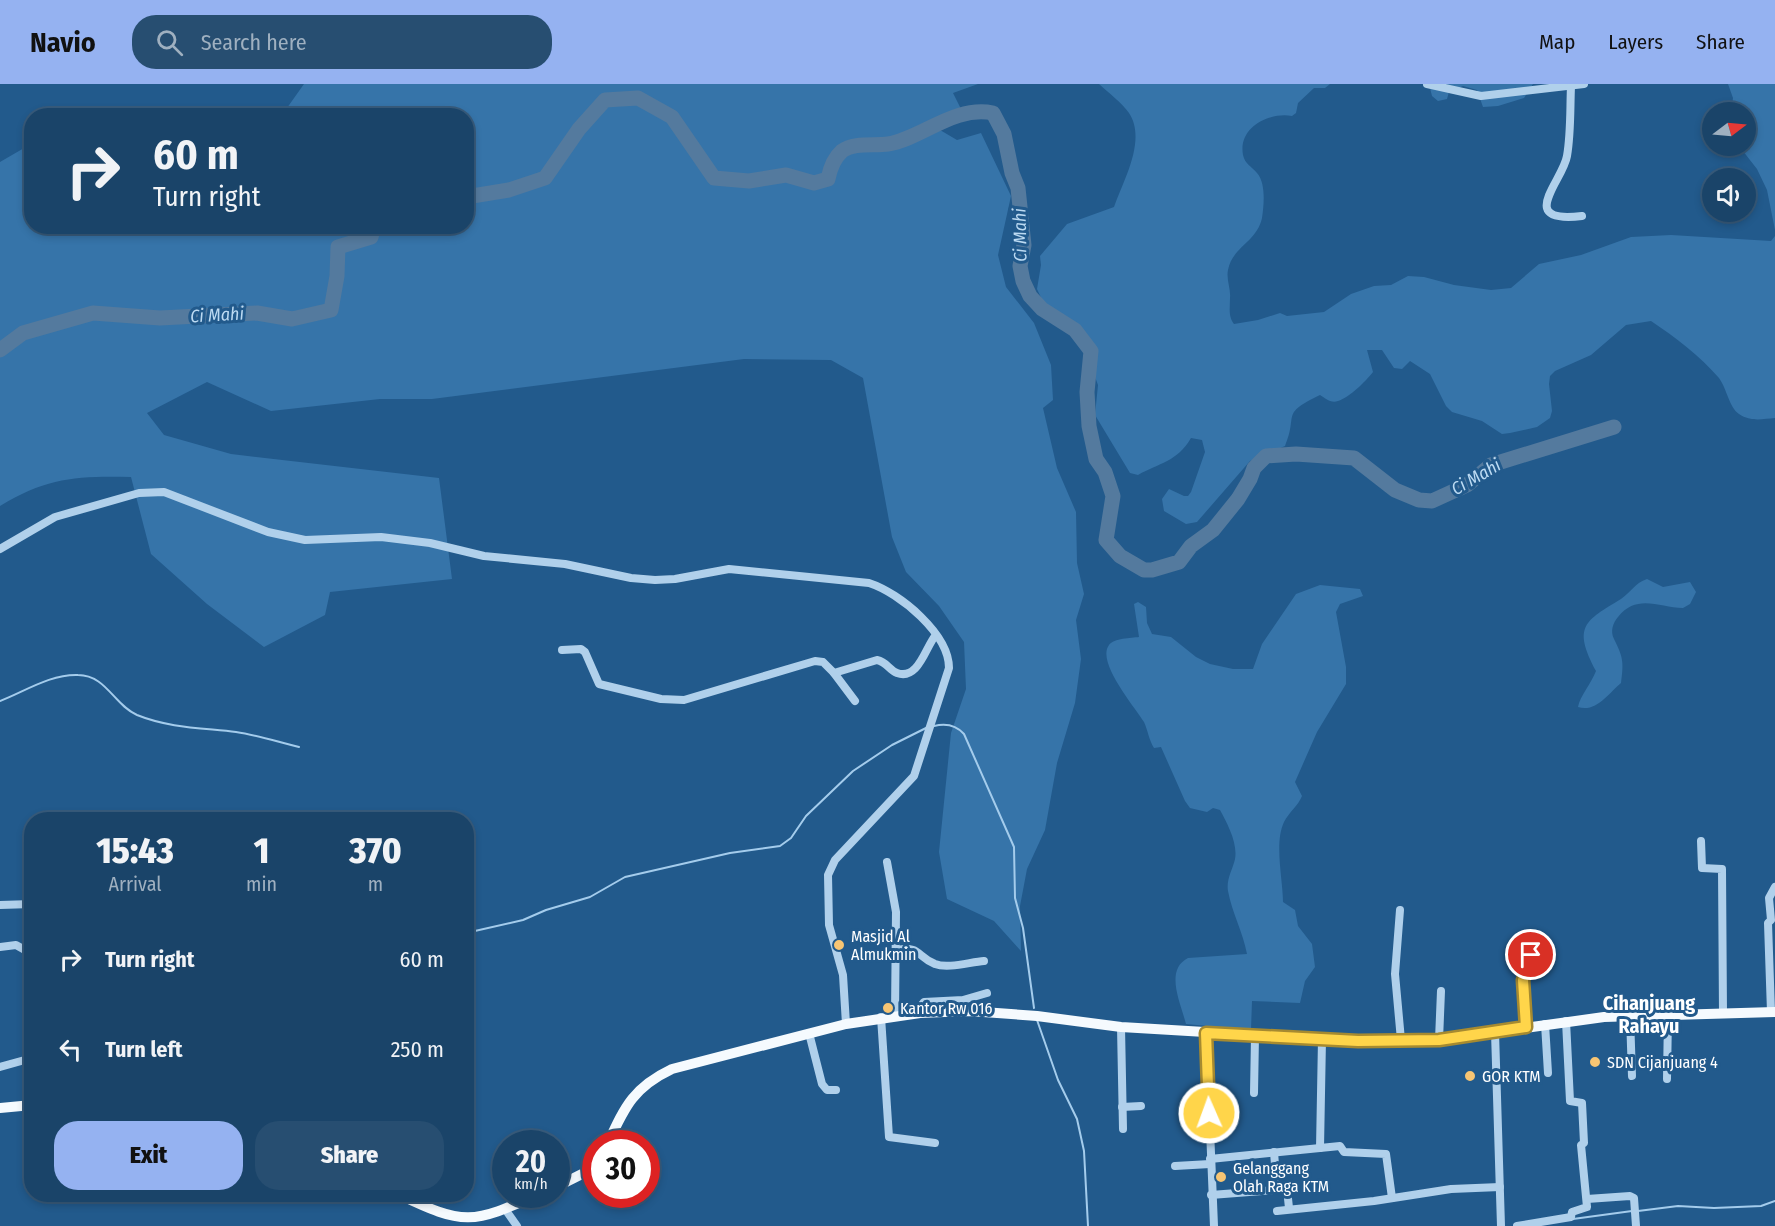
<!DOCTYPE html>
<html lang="en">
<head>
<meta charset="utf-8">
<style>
	body { margin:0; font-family:"Fira Sans Condensed",sans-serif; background:#274e71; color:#f1f3f6; height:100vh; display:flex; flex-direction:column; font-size:22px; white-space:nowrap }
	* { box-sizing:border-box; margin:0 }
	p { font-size:20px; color:#9fb0c0 }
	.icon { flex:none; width:33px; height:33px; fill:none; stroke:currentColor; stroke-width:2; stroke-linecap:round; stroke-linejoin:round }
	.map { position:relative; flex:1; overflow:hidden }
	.side { position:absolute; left:24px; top:728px; width:450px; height:390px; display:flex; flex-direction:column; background:#1a4469; border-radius:24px; box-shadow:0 3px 9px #0003,0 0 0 2px #385c7d }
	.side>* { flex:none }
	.top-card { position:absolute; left:24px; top:24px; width:450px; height:126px; border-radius:24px; box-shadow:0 3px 9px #0003,0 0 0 2px #385c7d; background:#1a4469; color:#f1f3f6; overflow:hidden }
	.needle { width:39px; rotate:74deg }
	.buttons { position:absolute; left:1702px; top:18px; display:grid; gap:12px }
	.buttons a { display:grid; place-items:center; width:54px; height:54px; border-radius:50%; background:#1a4469; box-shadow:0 3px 9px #0003,0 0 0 2px #385c7d; font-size:30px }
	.speed { position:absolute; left:492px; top:1046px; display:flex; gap:12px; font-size:30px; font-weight:700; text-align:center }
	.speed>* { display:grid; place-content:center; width:78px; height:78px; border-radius:50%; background:#1a4469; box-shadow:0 3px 9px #0003,0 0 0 2px #385c7d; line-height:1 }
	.speed small { font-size:15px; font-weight:400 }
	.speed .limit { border:9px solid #d22; background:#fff; color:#111 }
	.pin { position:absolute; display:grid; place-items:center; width:51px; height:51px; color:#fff; margin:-26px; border:3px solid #fff; border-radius:50%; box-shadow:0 2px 6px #0007 }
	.me { position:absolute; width:66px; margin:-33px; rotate:358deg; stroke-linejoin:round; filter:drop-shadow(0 0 4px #0008) }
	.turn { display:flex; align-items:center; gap:21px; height:126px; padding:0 30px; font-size:27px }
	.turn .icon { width:78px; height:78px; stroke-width:2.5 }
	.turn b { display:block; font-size:42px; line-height:51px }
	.eta { display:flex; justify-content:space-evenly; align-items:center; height:102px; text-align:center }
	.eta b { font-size:36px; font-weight:800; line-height:42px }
	.action { display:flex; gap:12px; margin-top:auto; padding:12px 30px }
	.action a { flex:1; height:69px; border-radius:24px; background:#95b2f1; color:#111; font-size:24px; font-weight:800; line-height:69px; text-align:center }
	.action a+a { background:#274e71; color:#f1f3f6 }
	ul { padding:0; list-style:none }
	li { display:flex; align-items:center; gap:18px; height:90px; padding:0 30px }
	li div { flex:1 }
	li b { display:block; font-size:22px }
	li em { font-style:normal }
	header { display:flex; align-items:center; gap:36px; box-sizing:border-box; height:84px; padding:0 30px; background:#95b2f1; color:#111 }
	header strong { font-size:28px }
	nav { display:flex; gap:33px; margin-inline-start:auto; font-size:21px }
	.search { width:420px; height:54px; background:#274e71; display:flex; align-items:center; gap:15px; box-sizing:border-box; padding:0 21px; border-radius:24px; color:#9fb0c0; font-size:22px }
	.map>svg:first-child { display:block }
	.green { fill:#3674a9 }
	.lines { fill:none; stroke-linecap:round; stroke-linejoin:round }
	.stream { stroke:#a4ccec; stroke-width:2 }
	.river { stroke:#547a9e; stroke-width:15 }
	.minor { stroke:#b0d0eb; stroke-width:8 }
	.major { stroke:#f5fafe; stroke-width:10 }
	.route-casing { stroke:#a68a30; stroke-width:15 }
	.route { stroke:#ffd54a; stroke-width:10 }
	.poi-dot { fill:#f7c573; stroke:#225a8c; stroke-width:2 }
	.labels { text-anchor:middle; stroke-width:6; stroke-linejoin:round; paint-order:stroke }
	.poi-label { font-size:16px; fill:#fff; stroke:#225a8c; text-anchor:start }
	.water-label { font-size:18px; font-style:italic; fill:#bcdaf2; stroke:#225a8c }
	.quarter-label { font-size:20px; font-weight:bold; fill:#fff; stroke:#225a8c }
</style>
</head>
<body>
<header>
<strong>Navio</strong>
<div class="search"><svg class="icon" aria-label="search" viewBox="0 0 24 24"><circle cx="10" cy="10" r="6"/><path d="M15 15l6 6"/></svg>Search here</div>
<nav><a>Map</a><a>Layers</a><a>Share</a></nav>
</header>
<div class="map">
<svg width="1775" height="1142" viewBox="0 0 1775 1142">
	<rect width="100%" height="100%" fill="#225a8c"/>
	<!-- green -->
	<g class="green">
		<path d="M304 0H978L953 9 962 27 940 46 957 56 981 49 1011 112 998 171 1006 203 1034 239 1051 281 1053 316 1043 324 1057 384 1076 428 1077 479 1084 510 1076 536 1081 575 1075 619 1057 679 1045 746 1027 785 1020 822 1021 867 994 837 947 815 939 768 951 649 966 605 964 558 939 522 906 488 892 453 863 294 831 276 744 275 432 315H380L271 327 207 298 147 329 164 351 231 370 439 394 452 495 330 508 325 531 264 563 207 520 151 470 131 393C77 392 48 393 0 422V78L31 60 32 142H466V32L282 31Z"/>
		<path d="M1099 0H1330L1325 4H1314L1298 19 1296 29 1292 32C1269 28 1238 43 1243 71 1245 80 1251 82 1257 89 1266 99 1264 121 1262 134 1257 158 1232 163 1228 186 1226 195 1231 205 1230 214 1230 224 1228 232 1234 240L1258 236 1280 229 1287 232 1324 228 1351 210 1374 202 1391 201 1408 192 1424 193 1454 201 1491 206 1511 204 1539 180 1581 171 1631 153 1671 151 1771 157 1775 152V334C1762 335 1751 338 1739 330 1729 323 1727 305 1719 294 1700 272 1675 253 1651 237L1626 241 1591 271 1555 287 1550 292 1549 300 1552 327 1550 334 1537 343 1510 349 1502 350 1482 337 1452 328 1446 322 1430 290 1410 277 1402 285 1394 284 1382 266H1367L1373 288C1365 298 1350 313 1338 317 1331 320 1325 314 1320 311 1279 331 1299 329 1285 362L1250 377 1197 438 1186 440 1164 427 1162 415 1169 405 1184 412H1188L1191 408 1205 368 1202 356 1191 354C1177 378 1159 379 1138 391L1130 389 1095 331 1098 301 1077 244 1044 220 1037 205 1041 181 1040 172 1067 140 1114 123C1123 97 1147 56 1129 29 1122 19 1109 9 1099 0Z"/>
		<path d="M1429 0H1533L1524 14 1498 22 1483 23 1477 6 1463 2 1449 8 1447 15 1438 17 1432 12Z"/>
		<path d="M1728 0H1775V146L1767 106 1757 85 1739 62H1746V28H1731L1733 14Z"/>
		<path d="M1647 495 1663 503 1690 498 1696 508 1690 520 1683 524C1660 524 1637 509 1618 533 1613 539 1610 547 1614 555 1623 573 1624 578 1621 599 1609 609 1596 629 1578 623 1580 612 1591 600 1596 587 1572 542 1585 537 1621 515 1631 508 1635 499 1647 495Z"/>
		<path d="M1320 501 1360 505 1363 512 1340 520 1336 528 1346 583V600L1317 648 1295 698 1302 712C1298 722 1289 728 1284 738 1274 759 1283 796 1283 818L1295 826 1298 842 1312 860 1315 883 1305 897 1300 919 1252 917 1251 946 1186 940C1181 920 1164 886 1188 874L1247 870C1243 848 1232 829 1228 807 1226 795 1233 785 1235 775 1238 759 1227 739 1220 726L1213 724 1207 728 1190 724 1185 717 1161 663 1154 664C1149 656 1148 647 1144 638 1135 623 1096 578 1109 561 1114 554 1131 554 1139 553L1134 520 1138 518 1146 523 1147 539 1152 550 1171 553 1196 573 1210 580 1233 585H1253L1262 560 1296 510Z"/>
	</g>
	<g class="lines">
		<!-- stream -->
		<g class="stream">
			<path d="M0 617C24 608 50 590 78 591 106 591 114 621 137 631 169 644 203 644 236 648 257 651 278 658 299 663"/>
			<path d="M934 642C946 639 956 641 964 650L1014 763 1015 814 1023 844 1034 924"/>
			<path d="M466 849 523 836 546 826 590 813 625 793 730 769 780 762 791 754 806 732 853 687 892 661 928 643"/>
			<path d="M1037 936 1058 996 1077 1035 1084 1067 1088 1142"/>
			<path d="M1638 1127 1678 1122 1714 1124 1761 1122 1775 1117"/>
			<path d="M1573 1135 1632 1127"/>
		</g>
		<!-- river -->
		<g class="river">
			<path d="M466 113 509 106 545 94 579 45 605 16 638 14 672 33 714 94 749 97 786 91 814 99 828 95C830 85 834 74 842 67 854 58 874 62 888 60 921 55 954 21 993 29L1004 50 1012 89 1018 104 1024 161 1020 182 1023 197 1030 212 1042 225 1075 246 1091 267 1087 308 1089 342 1096 375 1105 388 1113 412 1106 456 1120 472 1144 486H1152L1179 478 1191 462 1213 446 1238 415 1250 395 1254 384 1266 372 1296 370 1354 374 1395 406 1419 416 1432 417 1467 401 1491 381 1614 343"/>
			<path d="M0 266 23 249 93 229 160 234 257 229 292 235 331 226 337 192 338 163 371 153 374 142"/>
		</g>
		<!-- minor -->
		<g class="minor">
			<path d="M1427 0 1481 12 1584 0"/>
			<path d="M1571 2C1570 25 1571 49 1567 72 1563 97 1515 140 1582 132"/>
			<path d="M0 465 55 433 139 409 164 408 268 448 305 456 381 453 430 459 484 472 565 480 631 494 655 496 675 495 729 485 869 499C900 509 949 550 949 584L914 692 835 776 828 791 829 841 843 891 846 940"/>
			<path d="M562 566 581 565 585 568 599 600 661 615 684 616 815 577 823 578 834 589 877 576C887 578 889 586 897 589 919 597 926 561 936 551"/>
			<path d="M834 589 855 617"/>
			<path d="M1701 757 1702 784 1722 785 1723 930"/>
			<path d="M887 778 896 828 895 931"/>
			<path d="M0 821 32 820"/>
			<path d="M1400 826 1395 890 1401 956"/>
			<path d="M0 863 16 861 32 870"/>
			<path d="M897 866C921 862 916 872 935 880 948 885 970 878 984 877"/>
			<path d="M1771 928 1768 839 1771 836 1769 814 1775 803"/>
			<path d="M920 929V923L924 918 963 916 987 909"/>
			<path d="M1630 932 1632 992"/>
			<path d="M881 933 889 1053 935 1059"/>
			<path d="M1545 940 1548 989"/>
			<path d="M1121 943 1123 1045"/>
			<path d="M1526 943 1523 896 1536 859"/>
			<path d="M1495 948 1501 1142"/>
			<path d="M809 949 822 1000 827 1006H836"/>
			<path d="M1206 949 1214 1142"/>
			<path d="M1439 956 1441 907"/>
			<path d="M0 983 32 974"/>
			<path d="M1667 995 1668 931"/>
			<path d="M1254 1009 1255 952"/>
			<path d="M1122 1023 1141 1022"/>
			<path d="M1320 1064 1322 955"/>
			<path d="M1274 1068 1277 1106"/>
			<path d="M1210 1075 1340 1062 1344 1068 1386 1070 1392 1114"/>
			<path d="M1175 1082 1210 1080"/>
			<path d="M1211 1111 1287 1105 1289 1124"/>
			<path d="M1587 1115 1630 1112 1634 1114 1636 1142"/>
			<path d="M505 1125 517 1142"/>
			<path d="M1277 1127 1374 1117 1451 1105 1500 1103"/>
			<path d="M1517 1142 1571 1133 1572 1128 1587 1123 1581 1061 1584 1059 1582 1019 1570 1017 1566 937"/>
		</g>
		<!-- major -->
		<g class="major">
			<path d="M0 1024 32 1021"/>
			<path d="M608 1059C625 1022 634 1003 672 985L846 940 920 929 969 927 1037 932 1121 943 1358 957 1439 956 1604 933 1775 928"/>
			<path d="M556 1103 596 1083"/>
			<path d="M398 1110C465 1142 471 1140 540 1110"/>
		</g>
	</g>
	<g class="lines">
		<defs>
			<path id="route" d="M1209 1029 1206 949 1358 957 1439 956 1526 943 1523 896 1531 871"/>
		</defs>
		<!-- route casing -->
		<use href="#route" class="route-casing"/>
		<!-- route -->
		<use href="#route" class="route"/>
	</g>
	<!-- markers -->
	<g class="poi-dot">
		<circle cx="839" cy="861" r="6"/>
		<circle cx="888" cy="924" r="6"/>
		<circle cx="1595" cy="978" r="6"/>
		<circle cx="1470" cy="992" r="6"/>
		<circle cx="1221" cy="1093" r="6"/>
	</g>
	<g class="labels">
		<!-- poi labels -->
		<g class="poi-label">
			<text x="851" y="858">Masjid Al<tspan x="851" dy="18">Almukmin</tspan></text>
			<text x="900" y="930">Kantor Rw 016</text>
			<text x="1607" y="984">SDN Cijanjuang 4</text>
			<text x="1482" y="998">GOR KTM</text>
			<text x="1233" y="1090">Gelanggang<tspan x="1233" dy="18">Olah Raga KTM</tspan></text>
		</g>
		<!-- water labels -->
		<g class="water-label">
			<text transform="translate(1020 151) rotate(-91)" y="6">Ci Mahi</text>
			<text transform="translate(217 231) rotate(-3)" y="6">Ci Mahi</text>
			<text transform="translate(1476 393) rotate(-30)" y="6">Ci Mahi</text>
		</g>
		<!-- quarter labels -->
		<g class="quarter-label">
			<text x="1649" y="926">Cihanjuang<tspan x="1649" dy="23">Rahayu</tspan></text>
		</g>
	</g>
</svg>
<div class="buttons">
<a><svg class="needle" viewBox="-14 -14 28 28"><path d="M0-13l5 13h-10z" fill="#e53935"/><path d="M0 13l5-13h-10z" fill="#9fb0c0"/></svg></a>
<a><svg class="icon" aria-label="sound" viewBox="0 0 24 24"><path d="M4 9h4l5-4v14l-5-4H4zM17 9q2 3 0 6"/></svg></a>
</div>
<div class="speed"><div>20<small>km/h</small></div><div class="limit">30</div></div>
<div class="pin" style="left:1531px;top:871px;background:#d93025"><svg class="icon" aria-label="arrive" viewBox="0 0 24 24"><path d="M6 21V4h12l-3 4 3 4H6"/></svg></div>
<svg class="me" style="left:1209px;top:1029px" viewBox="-20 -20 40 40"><circle r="17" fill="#ffd54a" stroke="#fff" stroke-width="3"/><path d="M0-11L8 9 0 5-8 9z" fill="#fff"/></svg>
<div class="top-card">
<div class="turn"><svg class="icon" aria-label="right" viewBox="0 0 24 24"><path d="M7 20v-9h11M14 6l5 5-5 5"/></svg><div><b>60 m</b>Turn right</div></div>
</div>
<section class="side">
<div class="eta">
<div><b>15:43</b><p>Arrival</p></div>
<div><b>1</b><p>min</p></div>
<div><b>370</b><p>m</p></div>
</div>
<ul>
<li><svg class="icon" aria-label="right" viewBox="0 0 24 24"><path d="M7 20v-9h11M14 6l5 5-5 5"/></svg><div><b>Turn right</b></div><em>60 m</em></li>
<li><svg class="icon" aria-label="left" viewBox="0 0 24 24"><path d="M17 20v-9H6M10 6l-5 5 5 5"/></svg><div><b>Turn left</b></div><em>250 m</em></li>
</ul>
<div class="action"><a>Exit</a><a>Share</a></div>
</section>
</div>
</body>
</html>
